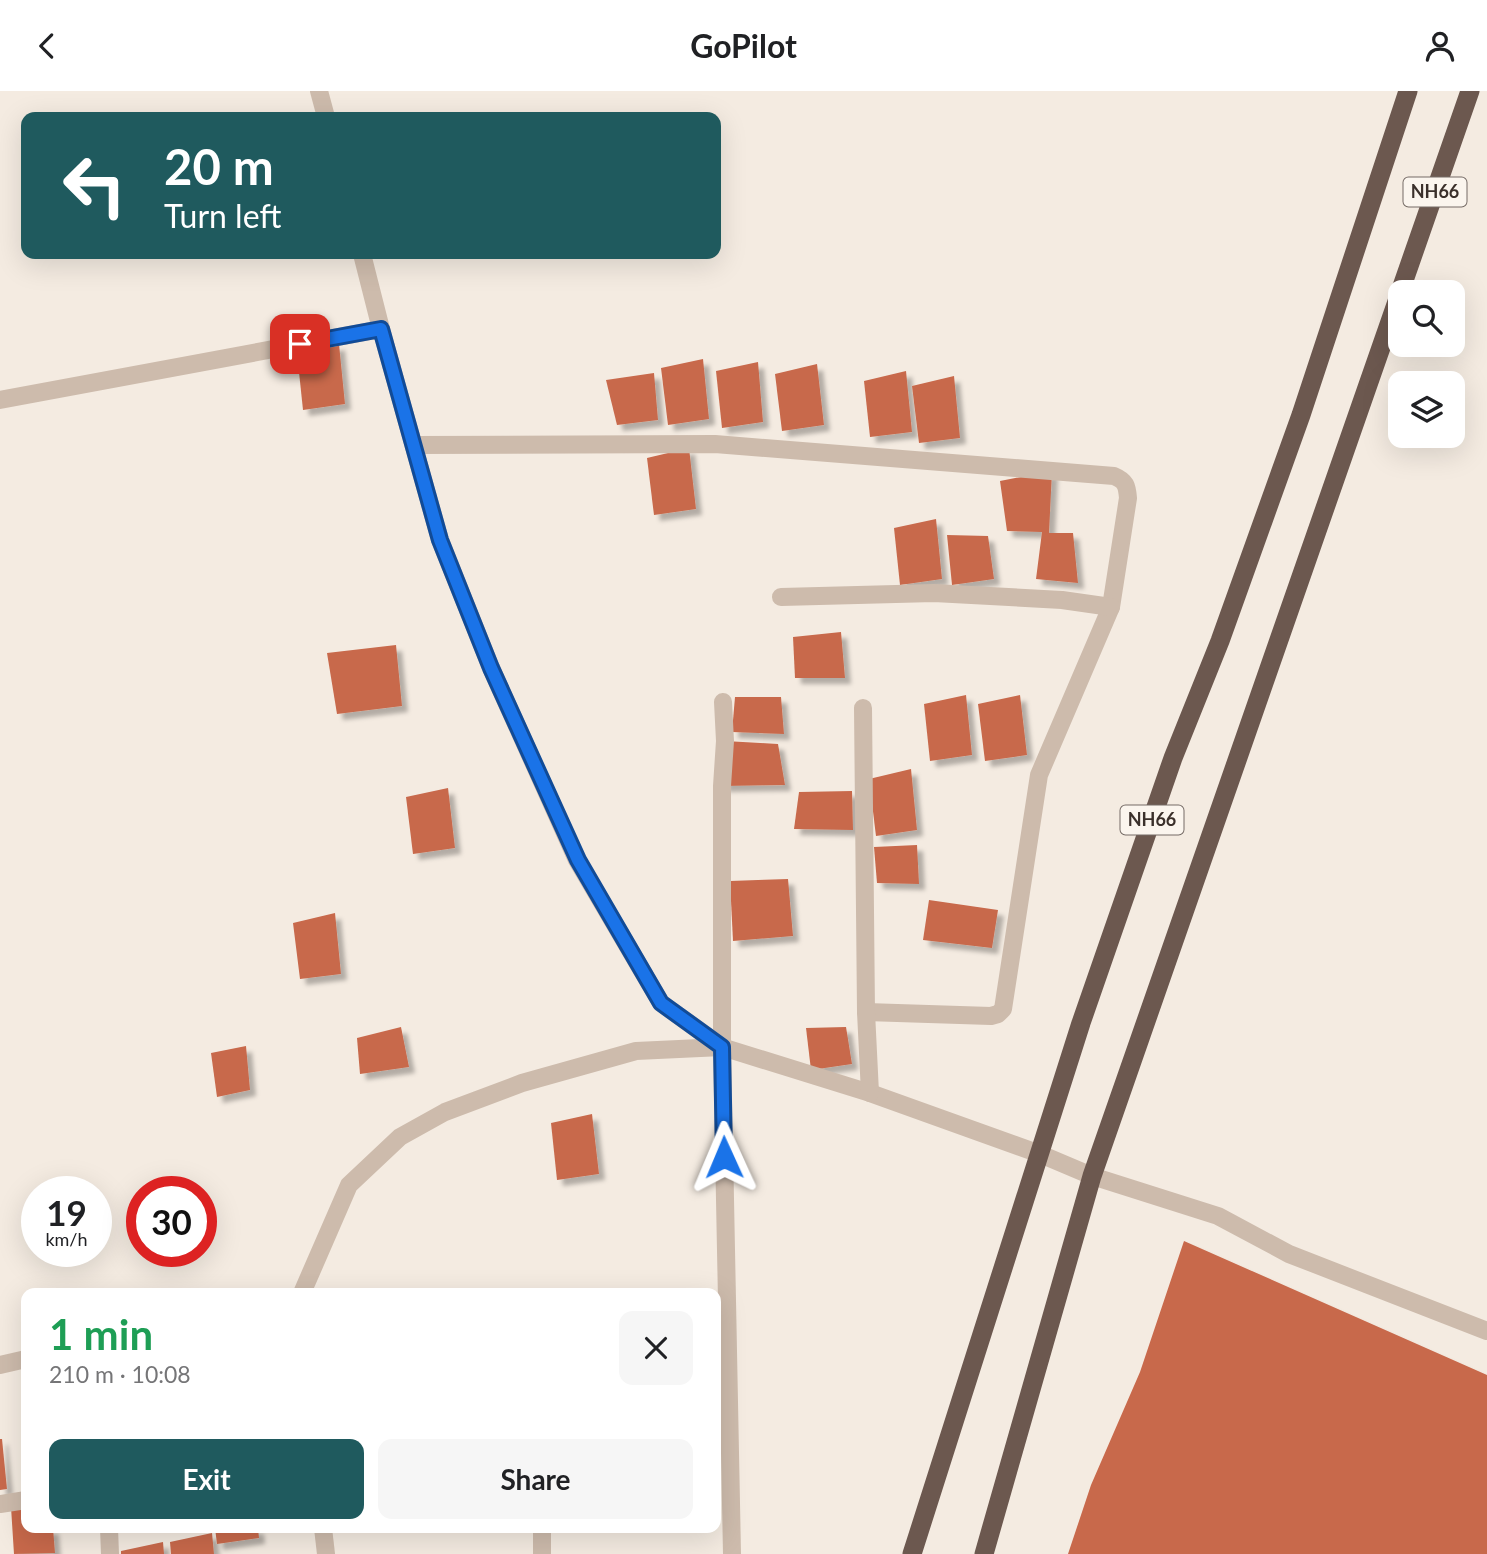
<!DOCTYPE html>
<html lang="en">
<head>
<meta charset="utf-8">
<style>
	body { margin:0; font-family:Lato,sans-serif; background:#f6f6f6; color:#202124; height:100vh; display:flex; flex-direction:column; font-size:26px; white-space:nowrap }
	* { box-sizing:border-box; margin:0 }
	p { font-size:23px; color:#757577 }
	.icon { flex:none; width:38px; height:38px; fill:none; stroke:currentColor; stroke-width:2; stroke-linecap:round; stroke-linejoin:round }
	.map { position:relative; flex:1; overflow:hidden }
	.details { position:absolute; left:21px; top:1197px; width:700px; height:245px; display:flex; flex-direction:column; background:#fff; border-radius:14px; box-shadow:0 7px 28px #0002 }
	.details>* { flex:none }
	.banner { position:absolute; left:21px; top:21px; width:700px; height:147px; border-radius:14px; box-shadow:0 7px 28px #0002; background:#1f5a5e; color:#fff; overflow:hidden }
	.fabs { position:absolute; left:1388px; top:189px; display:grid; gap:14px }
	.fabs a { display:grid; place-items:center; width:77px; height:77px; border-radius:14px; background:#fff; box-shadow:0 7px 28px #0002; font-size:35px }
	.speed { position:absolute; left:21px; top:1085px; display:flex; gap:14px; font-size:35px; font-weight:700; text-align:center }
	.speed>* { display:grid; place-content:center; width:91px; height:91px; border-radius:50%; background:#fff; box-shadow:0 7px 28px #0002; line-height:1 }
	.speed small { font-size:18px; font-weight:400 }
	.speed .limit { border:10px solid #d22; background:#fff; color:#111 }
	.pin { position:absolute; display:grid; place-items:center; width:60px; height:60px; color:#fff; margin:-30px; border-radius:14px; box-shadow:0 4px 10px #0006 }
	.me { position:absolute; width:77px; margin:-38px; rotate:359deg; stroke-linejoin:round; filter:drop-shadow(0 0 5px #0008) }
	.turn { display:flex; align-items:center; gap:24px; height:147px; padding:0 28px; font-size:32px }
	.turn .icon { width:91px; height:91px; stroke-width:2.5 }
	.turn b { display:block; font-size:49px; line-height:60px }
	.round { display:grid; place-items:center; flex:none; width:74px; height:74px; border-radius:14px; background:#f6f6f6 }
	.overview { display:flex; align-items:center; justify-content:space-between; height:119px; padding:0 28px }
	h1 { font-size:42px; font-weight:700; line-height:52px; color:#1e9e55 }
	.primary-button { display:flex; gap:14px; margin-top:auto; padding:14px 28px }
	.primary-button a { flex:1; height:80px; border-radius:14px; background:#1f5a5e; color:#fff; font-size:28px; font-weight:700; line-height:80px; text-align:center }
	.primary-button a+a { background:#f6f6f6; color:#202124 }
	header { display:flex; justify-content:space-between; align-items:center; height:91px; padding:0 28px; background:#fff; font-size:32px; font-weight:700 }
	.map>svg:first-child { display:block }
	.building { fill:#c8694b; filter:url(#shadow) }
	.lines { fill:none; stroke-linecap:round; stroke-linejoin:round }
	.minor { stroke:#cdbbac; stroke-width:18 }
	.trunk { stroke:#6c584f; stroke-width:19 }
	.route-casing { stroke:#114b97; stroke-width:18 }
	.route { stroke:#1a73e8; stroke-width:12 }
	.labels { text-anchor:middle; stroke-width:5; stroke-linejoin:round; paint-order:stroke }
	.shield { fill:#fbf5ee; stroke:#756b66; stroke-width:2 }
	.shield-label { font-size:18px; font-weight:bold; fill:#3b302b }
</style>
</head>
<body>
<header><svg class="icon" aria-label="back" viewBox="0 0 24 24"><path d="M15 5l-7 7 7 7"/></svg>GoPilot<svg class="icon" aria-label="person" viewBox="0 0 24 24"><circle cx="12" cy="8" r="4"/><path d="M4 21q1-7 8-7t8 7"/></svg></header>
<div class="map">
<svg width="1487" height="1463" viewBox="0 0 1487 1463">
	<defs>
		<filter id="shadow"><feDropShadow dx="6" dy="6" stdDeviation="2" flood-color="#0004"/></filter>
	</defs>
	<rect width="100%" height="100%" fill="#f4ebe1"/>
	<!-- building -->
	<g class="building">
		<path d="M339 253 345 313 303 319 297 262Z"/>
		<path d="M703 268 709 328 668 334 661 277Z"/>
		<path d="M758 271 763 331 722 337 716 280Z"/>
		<path d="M817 273 824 334 782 340 775 283Z"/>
		<path d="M906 280 912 341 870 346 864 290Z"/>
		<path d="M654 282 658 329 617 334 606 289Z"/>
		<path d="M954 285 960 347 919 352 912 295Z"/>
		<path d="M689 357 696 418 654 424 647 367Z"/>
		<path d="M1052 380 1049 442H1073L1078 492 1036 488 1042 441 1007 440 1000 390Z"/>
		<path d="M936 428 942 488 900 494 894 437Z"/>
		<path d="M947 444 988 445 994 488 952 494Z"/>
		<path d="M841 541 845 587H795L793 546Z"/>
		<path d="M396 554 402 615 337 623 327 562Z"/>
		<path d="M966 604 972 664 930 670 924 613Z"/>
		<path d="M1020 604 1027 664 985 670 978 613Z"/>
		<path d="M735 606H781L784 643 732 641Z"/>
		<path d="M725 650 778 653 785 694 722 695Z"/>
		<path d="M911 678 917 739 876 745 869 688Z"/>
		<path d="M448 697 455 757 413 763 406 706Z"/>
		<path d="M852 700 853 739 794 738 799 701Z"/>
		<path d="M917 754 919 793 877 792 874 756Z"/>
		<path d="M788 788 793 845 733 850 730 790Z"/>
		<path d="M929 809 998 819 992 857 923 849Z"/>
		<path d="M335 822 341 883 300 888 293 832Z"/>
		<path d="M401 936 409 976 360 983 357 947Z"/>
		<path d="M846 936 852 973 811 979 806 937Z"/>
		<path d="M246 955 250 999 217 1006 211 962Z"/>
		<path d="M592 1023 599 1083 557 1089 551 1032Z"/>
		<path d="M1184 1150 1487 1284V1463H1068L1091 1394 1140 1281Z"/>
		<path d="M0 1348H2L7 1398 0 1399Z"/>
		<path d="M26 1414V1437H53L55 1462 14 1463 11 1416Z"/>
		<path d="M215 1437H258L259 1447 217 1453Z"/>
		<path d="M212 1442 214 1463H171L170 1451Z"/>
		<path d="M163 1451 164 1463H121V1460Z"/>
	</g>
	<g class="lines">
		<!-- minor -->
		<g class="minor">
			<path d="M319 0 326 26"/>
			<path d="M381 238 440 449 491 577 577 769 661 912 722 956 870 1002 1040 1063 1092 1085 1218 1125 1289 1163 1487 1240"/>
			<path d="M0 309 381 238 362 163"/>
			<path d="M414 354 715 353 1114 385C1126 390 1127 395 1128 407L1111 516 1039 684 1003 918 998 923 991 925 866 921"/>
			<path d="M781 506 934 502 1062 509 1111 516"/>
			<path d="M723 611 725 650 722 695V956L732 1463"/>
			<path d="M863 617 866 921 870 1002"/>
			<path d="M302 1202 349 1094 400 1046 445 1021 522 992 636 960 722 956"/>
			<path d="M0 1274 26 1268"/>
			<path d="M0 1413 26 1409"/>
			<path d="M109 1437 110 1463"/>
			<path d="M323 1437 326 1463"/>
			<path d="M542 1437V1463"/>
		</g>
		<!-- trunk -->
		<g class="trunk">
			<path d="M1400 201 1470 0"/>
			<path d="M912 1463 1081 932 1173 667 1220 550 1301 324 1408 0"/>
			<path d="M984 1463 1092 1085 1400 202"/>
		</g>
	</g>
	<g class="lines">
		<defs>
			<path id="route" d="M300 253 381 238 440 449 491 577 578 769 661 912 722 956 724 1066"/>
		</defs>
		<!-- route casing -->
		<use href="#route" class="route-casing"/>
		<!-- route -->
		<use href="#route" class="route"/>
	</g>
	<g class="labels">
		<!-- shield labels -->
		<g class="shield">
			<rect x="1403.5" y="86.5" width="63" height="29" rx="5"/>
			<rect x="1120.5" y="714.5" width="63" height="29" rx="5"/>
		</g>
		<g class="shield-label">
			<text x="1435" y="107">NH66</text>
			<text x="1152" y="735">NH66</text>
		</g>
	</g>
</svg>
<div class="fabs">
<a><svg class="icon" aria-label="search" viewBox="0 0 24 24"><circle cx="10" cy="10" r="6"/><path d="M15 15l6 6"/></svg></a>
<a><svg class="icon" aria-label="layers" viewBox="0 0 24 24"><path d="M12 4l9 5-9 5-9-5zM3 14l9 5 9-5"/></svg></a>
</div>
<div class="speed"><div>19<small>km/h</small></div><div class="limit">30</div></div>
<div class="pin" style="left:300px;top:253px;background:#d93025"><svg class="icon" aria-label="arrive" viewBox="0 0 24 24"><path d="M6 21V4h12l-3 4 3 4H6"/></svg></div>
<svg class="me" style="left:724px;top:1066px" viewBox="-20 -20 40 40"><path d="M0-17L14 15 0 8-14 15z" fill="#1a73e8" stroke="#fff" stroke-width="4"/></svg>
<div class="banner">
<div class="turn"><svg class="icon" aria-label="left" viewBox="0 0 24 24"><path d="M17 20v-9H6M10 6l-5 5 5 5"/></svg><div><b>20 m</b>Turn left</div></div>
</div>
<section class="details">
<div class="overview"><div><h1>1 min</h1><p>210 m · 10:08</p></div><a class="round"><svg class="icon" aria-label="close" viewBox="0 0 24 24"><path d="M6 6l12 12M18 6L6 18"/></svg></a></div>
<div class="primary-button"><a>Exit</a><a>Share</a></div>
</section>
</div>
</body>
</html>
